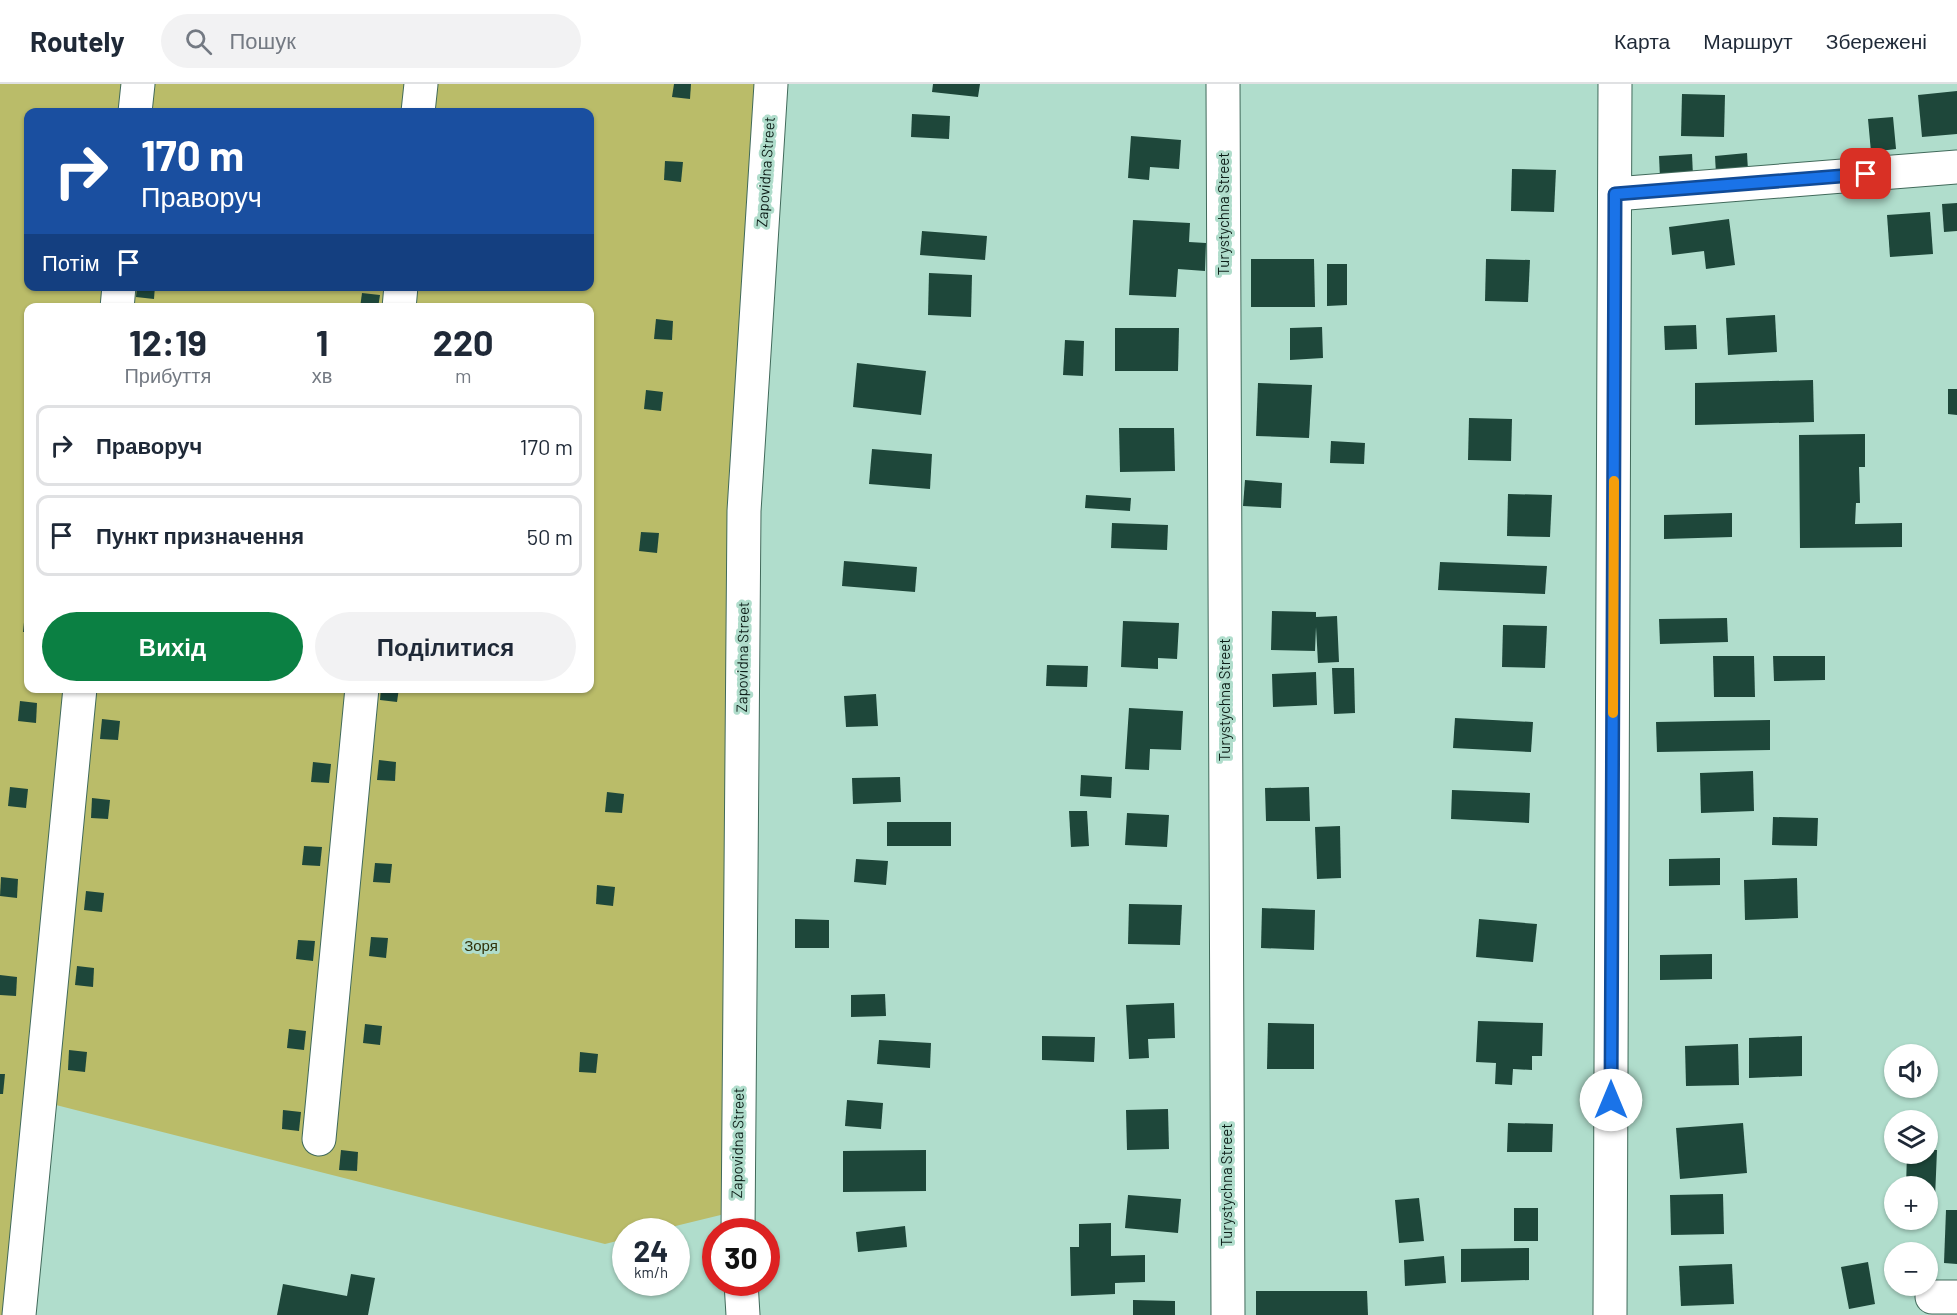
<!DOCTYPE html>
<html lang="uk">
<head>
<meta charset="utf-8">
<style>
	body { margin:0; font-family:Barlow,sans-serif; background:#f2f2f3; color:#1f2937; height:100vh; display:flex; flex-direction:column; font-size:22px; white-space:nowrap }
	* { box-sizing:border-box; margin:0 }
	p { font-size:20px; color:#747a83 }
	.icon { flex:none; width:33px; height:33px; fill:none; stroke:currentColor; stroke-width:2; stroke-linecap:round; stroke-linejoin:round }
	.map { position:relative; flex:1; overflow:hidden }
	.side { position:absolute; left:24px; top:219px; width:570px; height:390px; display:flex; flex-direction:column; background:#fff; border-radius:12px; box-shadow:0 2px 4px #0004 }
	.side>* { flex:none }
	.banner { position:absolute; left:24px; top:24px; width:570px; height:183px; border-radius:12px; box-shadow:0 2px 4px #0004; background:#1a4fa0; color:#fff; overflow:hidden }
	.controls { position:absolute; left:1884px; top:960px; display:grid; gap:12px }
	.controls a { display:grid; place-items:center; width:54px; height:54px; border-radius:50%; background:#fff; box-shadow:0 2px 4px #0004; font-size:30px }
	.speed { position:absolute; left:612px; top:1134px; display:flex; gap:12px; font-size:30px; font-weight:700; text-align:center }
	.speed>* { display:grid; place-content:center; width:78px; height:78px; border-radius:50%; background:#fff; box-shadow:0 2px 4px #0004; line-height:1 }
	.speed small { font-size:15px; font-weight:400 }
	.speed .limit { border:9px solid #d22; background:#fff; color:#111 }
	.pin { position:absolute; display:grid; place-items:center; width:51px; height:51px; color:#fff; margin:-26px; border-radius:12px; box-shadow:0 3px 9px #0006 }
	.me { position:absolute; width:66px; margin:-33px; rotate:0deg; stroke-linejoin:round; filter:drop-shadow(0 0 4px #0008) }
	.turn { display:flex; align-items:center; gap:21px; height:126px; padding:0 18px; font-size:27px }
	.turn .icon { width:78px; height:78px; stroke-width:2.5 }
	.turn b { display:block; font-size:42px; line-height:51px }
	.then { display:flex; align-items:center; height:57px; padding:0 18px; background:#0003; gap:12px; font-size:22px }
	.eta { display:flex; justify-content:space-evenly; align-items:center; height:102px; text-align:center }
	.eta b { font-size:36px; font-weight:700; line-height:42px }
	.primary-button { display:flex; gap:12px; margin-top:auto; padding:12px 18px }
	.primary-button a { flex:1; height:69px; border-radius:36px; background:#0b8043; color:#fff; font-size:24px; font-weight:700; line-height:69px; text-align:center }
	.primary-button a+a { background:#f2f2f3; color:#1f2937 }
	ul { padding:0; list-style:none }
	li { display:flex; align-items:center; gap:18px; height:81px; margin:0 12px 9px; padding:0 6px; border:3px solid #e0e1e3; border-radius:12px }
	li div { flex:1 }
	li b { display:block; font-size:22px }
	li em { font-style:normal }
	header { display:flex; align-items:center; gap:36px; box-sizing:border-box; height:84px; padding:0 30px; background:#fff; border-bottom:2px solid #e0e1e3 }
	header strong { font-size:28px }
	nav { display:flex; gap:33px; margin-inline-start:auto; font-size:21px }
	.search { width:420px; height:54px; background:#f2f2f3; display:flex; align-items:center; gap:15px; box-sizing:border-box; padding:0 21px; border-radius:33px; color:#747a83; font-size:22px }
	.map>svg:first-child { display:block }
	.green { fill:#babc69; fill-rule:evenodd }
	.building { fill:#1e473a }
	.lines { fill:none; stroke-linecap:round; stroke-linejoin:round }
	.minor-casing { stroke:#416a5b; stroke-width:35 }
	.minor { stroke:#fff; stroke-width:33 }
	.route-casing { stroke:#114b97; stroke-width:15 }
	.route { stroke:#1a73e8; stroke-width:10 }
	.slow { stroke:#f59e0b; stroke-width:10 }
	.labels { text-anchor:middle; stroke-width:6; stroke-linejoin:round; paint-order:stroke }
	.street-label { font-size:15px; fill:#0e1f19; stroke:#b0ddcc }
	.park-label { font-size:15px; fill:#303109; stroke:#b0ddcc }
</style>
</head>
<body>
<header>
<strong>Routely</strong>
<div class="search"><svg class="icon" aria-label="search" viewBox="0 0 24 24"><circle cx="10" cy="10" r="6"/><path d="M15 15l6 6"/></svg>Пошук</div>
<nav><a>Карта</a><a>Маршрут</a><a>Збережені</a></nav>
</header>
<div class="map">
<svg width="1957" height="1231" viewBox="0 0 1957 1231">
	<rect width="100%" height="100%" fill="#b0ddcc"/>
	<!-- green -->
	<path class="green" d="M0 0H771L737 1127 655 1147 626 1148 625 1155 605 1160 52 1020 30 1231H0ZM28 28H590V202H28ZM28 224H590V604H28Z"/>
	<!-- building -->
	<g class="building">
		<path d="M674 0H691L690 15 672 13Z"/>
		<path d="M933 0H980L978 13 932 8Z"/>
		<path d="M1957 7V50L1922 53 1918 11Z"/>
		<path d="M1682 10 1725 11 1724 53 1681 52Z"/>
		<path d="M912 30 950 32 949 55 911 53Z"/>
		<path d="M1893 33 1896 65 1871 68 1868 35Z"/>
		<path d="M1131 52 1181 56 1179 85 1150 83 1149 96 1128 94Z"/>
		<path d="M1747 69 1748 87 1716 90 1715 72Z"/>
		<path d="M1692 70 1693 92 1660 94 1659 72Z"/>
		<path d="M665 77 683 78 681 98 664 96Z"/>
		<path d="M1512 85 1556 86 1554 128 1511 127Z"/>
		<path d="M1957 119V147L1944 148 1942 120Z"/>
		<path d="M1930 128 1933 170 1890 173 1887 131Z"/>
		<path d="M1729 135 1735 181 1706 185 1704 167 1672 171 1669 143Z"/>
		<path d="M1133 136 1190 139 1189 158 1206 159 1205 187 1178 185 1176 213 1129 211Z"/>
		<path d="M922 147 987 152 985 176 920 171Z"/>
		<path d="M1251 175H1314L1315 223H1251Z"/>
		<path d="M1486 175 1530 176 1528 218 1485 217Z"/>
		<path d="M1327 180H1347V221L1327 222Z"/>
		<path d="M929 189 972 191 971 233 928 231Z"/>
		<path d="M137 202H155L154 215 136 213Z"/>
		<path d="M362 209 380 211 378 224H360Z"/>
		<path d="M1775 231 1777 268 1728 271 1726 234Z"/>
		<path d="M656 235 673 237 672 256 654 255Z"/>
		<path d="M1696 241 1697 265 1665 266 1664 242Z"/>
		<path d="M1322 243 1323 274 1290 276V244Z"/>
		<path d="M1115 244H1179L1178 287H1115Z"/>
		<path d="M1065 256 1084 257 1083 292 1063 291Z"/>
		<path d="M857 279 926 287 921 331 853 323Z"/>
		<path d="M1813 296 1814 338 1695 341V299Z"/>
		<path d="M1258 299 1312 301 1309 354 1256 352Z"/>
		<path d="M1948 305H1957V331L1948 330Z"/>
		<path d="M646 306 663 308 661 327 644 325Z"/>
		<path d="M1469 334 1512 335 1511 377 1468 376Z"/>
		<path d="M1119 344H1174L1175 387 1120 388Z"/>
		<path d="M1865 350V383H1859L1860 419H1856L1855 440 1902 439V463L1800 464 1799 351Z"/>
		<path d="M1331 357 1365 359 1364 380 1330 379Z"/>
		<path d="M872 365 932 370 930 405 869 400Z"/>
		<path d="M1245 396 1282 399 1281 424 1243 422Z"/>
		<path d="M1508 410 1552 411 1550 453 1507 452Z"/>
		<path d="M1086 411 1131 414 1130 427 1085 424Z"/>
		<path d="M1732 429V453L1664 455V431Z"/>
		<path d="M1112 439 1168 441 1167 466 1111 464Z"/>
		<path d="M641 448 659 449 657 469 639 467Z"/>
		<path d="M844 477 917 483 915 508 842 502Z"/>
		<path d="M1440 478 1547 482 1545 510 1438 506Z"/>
		<path d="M1272 527 1316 528V533L1337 532 1339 578 1318 579 1316 543 1315 567 1271 566Z"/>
		<path d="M25 529H28V548H23Z"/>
		<path d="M1727 534 1728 558 1660 560 1659 535Z"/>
		<path d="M1123 537 1179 539 1177 575 1158 574V585L1121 583Z"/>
		<path d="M1503 541 1547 542 1545 584 1502 583Z"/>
		<path d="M1713 572H1754L1755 613H1714Z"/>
		<path d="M1773 572H1825V596L1774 597Z"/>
		<path d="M1047 581 1088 582 1087 603 1046 602Z"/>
		<path d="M1332 584H1354L1355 629 1334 630Z"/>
		<path d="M1316 588 1317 621 1273 623 1272 590Z"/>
		<path d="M381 604H399L397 618 380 616Z"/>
		<path d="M876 610 878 642 846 643 844 612Z"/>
		<path d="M20 617 37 619 36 639 18 637Z"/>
		<path d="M1129 624 1183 627 1181 666 1150 665 1149 686 1125 685Z"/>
		<path d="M1455 634 1533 638 1531 668 1453 664Z"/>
		<path d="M102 635 120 637 118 656 100 655Z"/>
		<path d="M1770 636V666L1657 668 1656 638Z"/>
		<path d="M379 676 396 678 395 697 377 696Z"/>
		<path d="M313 678 331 680 329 699 311 698Z"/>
		<path d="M1753 687 1754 727 1701 729 1700 689Z"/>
		<path d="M1081 691 1112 693 1111 714 1080 712Z"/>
		<path d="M900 693 901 718 853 720 852 694Z"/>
		<path d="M10 703 28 705 26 724 8 722Z"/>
		<path d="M1309 703 1310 737H1266L1265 704Z"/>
		<path d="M1452 706 1530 709 1529 739 1451 735Z"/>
		<path d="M607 708 624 710 622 729 605 728Z"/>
		<path d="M92 714 110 716 108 735 91 734Z"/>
		<path d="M1069 727H1087L1089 762 1071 763Z"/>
		<path d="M1127 729 1169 731 1167 763 1125 761Z"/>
		<path d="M1773 733 1818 734 1817 762 1772 761Z"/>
		<rect x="887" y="738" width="64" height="24"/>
		<path d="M1340 742 1341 794 1317 795 1315 743Z"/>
		<path d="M304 762 322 763 320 782 302 781Z"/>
		<path d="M1720 774V801L1669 802V775Z"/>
		<path d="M856 775 888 777 886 801 854 798Z"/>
		<path d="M375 779 392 780 390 799 373 798Z"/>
		<path d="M1 793 18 795 17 814 0 812Z"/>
		<path d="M1797 794 1798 834 1745 836 1744 796Z"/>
		<path d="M597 801 615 803 613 822 596 820Z"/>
		<path d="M86 807 104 809 102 828 84 826Z"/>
		<path d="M1129 820 1182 821 1180 861 1128 860Z"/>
		<path d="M1262 824 1315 826 1314 866 1261 864Z"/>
		<path d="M795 835 829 836V864H795Z"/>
		<path d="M1479 835 1537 840 1533 878 1476 873Z"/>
		<path d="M371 853 388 854 386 874 369 872Z"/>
		<path d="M298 856 315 857 313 877 296 875Z"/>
		<path d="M1712 870V895L1660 896V871Z"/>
		<path d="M77 882 94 884 93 903 75 901Z"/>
		<path d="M0 891 17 893 16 912 0 911Z"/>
		<path d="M885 910 886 932 851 933V911Z"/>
		<path d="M1174 919 1175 954 1148 955 1149 974 1129 975 1126 921Z"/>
		<path d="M1478 937 1543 939 1542 972H1532V986L1513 985 1512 1001 1495 1000 1496 979 1476 978Z"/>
		<path d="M1268 939 1314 940V985H1267Z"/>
		<path d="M365 940 382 942 380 961 363 959Z"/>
		<path d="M289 945 306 947 304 966 287 964Z"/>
		<path d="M1042 952 1095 953 1094 978 1042 976Z"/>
		<path d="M1802 952V992L1749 994V954Z"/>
		<path d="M879 956 931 959 930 984 877 980Z"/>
		<path d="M1738 960 1739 1001 1686 1002 1685 962Z"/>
		<path d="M69 966 87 968 85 988 68 986Z"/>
		<path d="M580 968 598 970 596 989 579 988Z"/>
		<path d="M0 990H5L3 1010H0Z"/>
		<path d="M847 1016 883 1019 881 1045 845 1042Z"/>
		<path d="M1168 1025 1169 1065 1127 1066 1126 1026Z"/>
		<path d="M283 1026 301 1028 299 1047 282 1045Z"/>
		<path d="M1508 1039 1553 1040 1552 1068H1507Z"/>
		<path d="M1743 1039 1747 1089 1680 1095 1676 1044Z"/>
		<path d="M341 1066 358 1068 357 1087 339 1086Z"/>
		<path d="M926 1066V1107L843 1108V1067Z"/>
		<path d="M1928 1066H1937L1935 1114H1928V1102H1906L1907 1070H1928Z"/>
		<path d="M1723 1110 1724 1150 1671 1151 1670 1111Z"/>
		<path d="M1128 1111 1181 1115 1178 1149 1125 1144Z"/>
		<path d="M1419 1114 1424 1157 1399 1159 1395 1116Z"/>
		<rect x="1514" y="1124" width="24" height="33"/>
		<path d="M1946 1126H1957V1180L1944 1179Z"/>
		<path d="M1111 1139V1172L1145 1171V1198L1115 1199V1210L1071 1212 1070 1163H1079V1140Z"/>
		<path d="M905 1142 907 1163 858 1168 856 1148Z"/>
		<path d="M1529 1164V1196L1461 1198V1165Z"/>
		<path d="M1444 1172 1446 1199 1405 1202 1404 1176Z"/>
		<path d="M1868 1178 1875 1220 1849 1225 1841 1183Z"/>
		<path d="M1732 1180 1734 1220 1681 1222 1679 1182Z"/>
		<path d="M351 1190 375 1194 368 1231H277L283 1200 347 1212Z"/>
		<path d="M1256 1207H1367L1368 1231H1256Z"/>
		<path d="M1133 1216 1175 1217V1231H1133Z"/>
	</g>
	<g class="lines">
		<defs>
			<g id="minor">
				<path d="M1223 0 1228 1231"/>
				<path d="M135 28 138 0"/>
				<path d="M418 28 421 0"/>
				<path d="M1615 110 1957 83"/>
				<path d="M117 224 119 202"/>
				<path d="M399 224 401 202"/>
				<path d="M319 1055 362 604"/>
				<path d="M738 1148 744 427 771 0"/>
				<path d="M741 1198 743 1231"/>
				<path d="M1932 1213H1957"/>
				<path d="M19 1231 80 604"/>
				<path d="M1610 1231 1615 0"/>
			</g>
		</defs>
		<!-- minor casing -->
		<use href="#minor" class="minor-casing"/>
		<!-- minor -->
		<use href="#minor" class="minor"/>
	</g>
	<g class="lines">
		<defs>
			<path id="route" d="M1611 1016 1615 110 1866 90"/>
		</defs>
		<!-- route casing -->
		<use href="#route" class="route-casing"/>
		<!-- route -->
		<use href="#route" class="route"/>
		<!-- slow -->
		<path class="slow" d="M1613 629 1614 397"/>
	</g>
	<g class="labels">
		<!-- street labels -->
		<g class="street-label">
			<text transform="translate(766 88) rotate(-86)" y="5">Zapovidna Street</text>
			<text transform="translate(1224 130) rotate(-90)" y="5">Turystychna Street</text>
			<text transform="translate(743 573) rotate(-89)" y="5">Zapovidna Street</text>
			<text transform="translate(1225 616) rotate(-90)" y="5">Turystychna Street</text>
			<text transform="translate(738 1059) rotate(-89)" y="5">Zapovidna Street</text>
			<text transform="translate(1227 1101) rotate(-90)" y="5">Turystychna Street</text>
		</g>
		<!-- park labels -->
		<g class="park-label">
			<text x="481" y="867">Зоря</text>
		</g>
	</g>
</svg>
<div class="controls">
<a><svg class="icon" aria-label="sound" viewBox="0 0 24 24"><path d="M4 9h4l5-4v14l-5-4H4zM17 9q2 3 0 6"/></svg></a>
<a><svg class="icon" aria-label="layers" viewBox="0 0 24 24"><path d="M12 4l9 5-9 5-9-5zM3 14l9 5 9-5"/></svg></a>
<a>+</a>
<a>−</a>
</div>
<div class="speed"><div>24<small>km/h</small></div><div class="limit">30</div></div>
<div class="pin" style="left:1866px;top:90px;background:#d93025"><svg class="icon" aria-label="arrive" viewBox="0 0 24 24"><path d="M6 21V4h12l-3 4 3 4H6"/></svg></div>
<svg class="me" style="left:1611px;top:1016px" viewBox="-20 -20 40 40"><circle r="19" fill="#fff"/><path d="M0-13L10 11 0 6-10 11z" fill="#1a73e8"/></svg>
<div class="banner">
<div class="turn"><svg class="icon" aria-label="right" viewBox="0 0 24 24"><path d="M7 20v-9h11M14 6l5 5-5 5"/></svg><div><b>170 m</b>Праворуч</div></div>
<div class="then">Потім<svg class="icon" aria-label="arrive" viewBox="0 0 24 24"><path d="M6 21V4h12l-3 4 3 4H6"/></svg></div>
</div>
<section class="side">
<div class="eta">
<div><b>12:19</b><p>Прибуття</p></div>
<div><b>1</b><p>хв</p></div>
<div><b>220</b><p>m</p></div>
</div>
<ul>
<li><svg class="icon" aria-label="right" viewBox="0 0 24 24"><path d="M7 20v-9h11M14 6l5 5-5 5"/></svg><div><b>Праворуч</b></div><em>170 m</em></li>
<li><svg class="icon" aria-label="arrive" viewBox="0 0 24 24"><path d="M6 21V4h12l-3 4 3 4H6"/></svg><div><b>Пункт призначення</b></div><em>50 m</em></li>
</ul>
<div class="primary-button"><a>Вихід</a><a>Поділитися</a></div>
</section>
</div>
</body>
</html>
